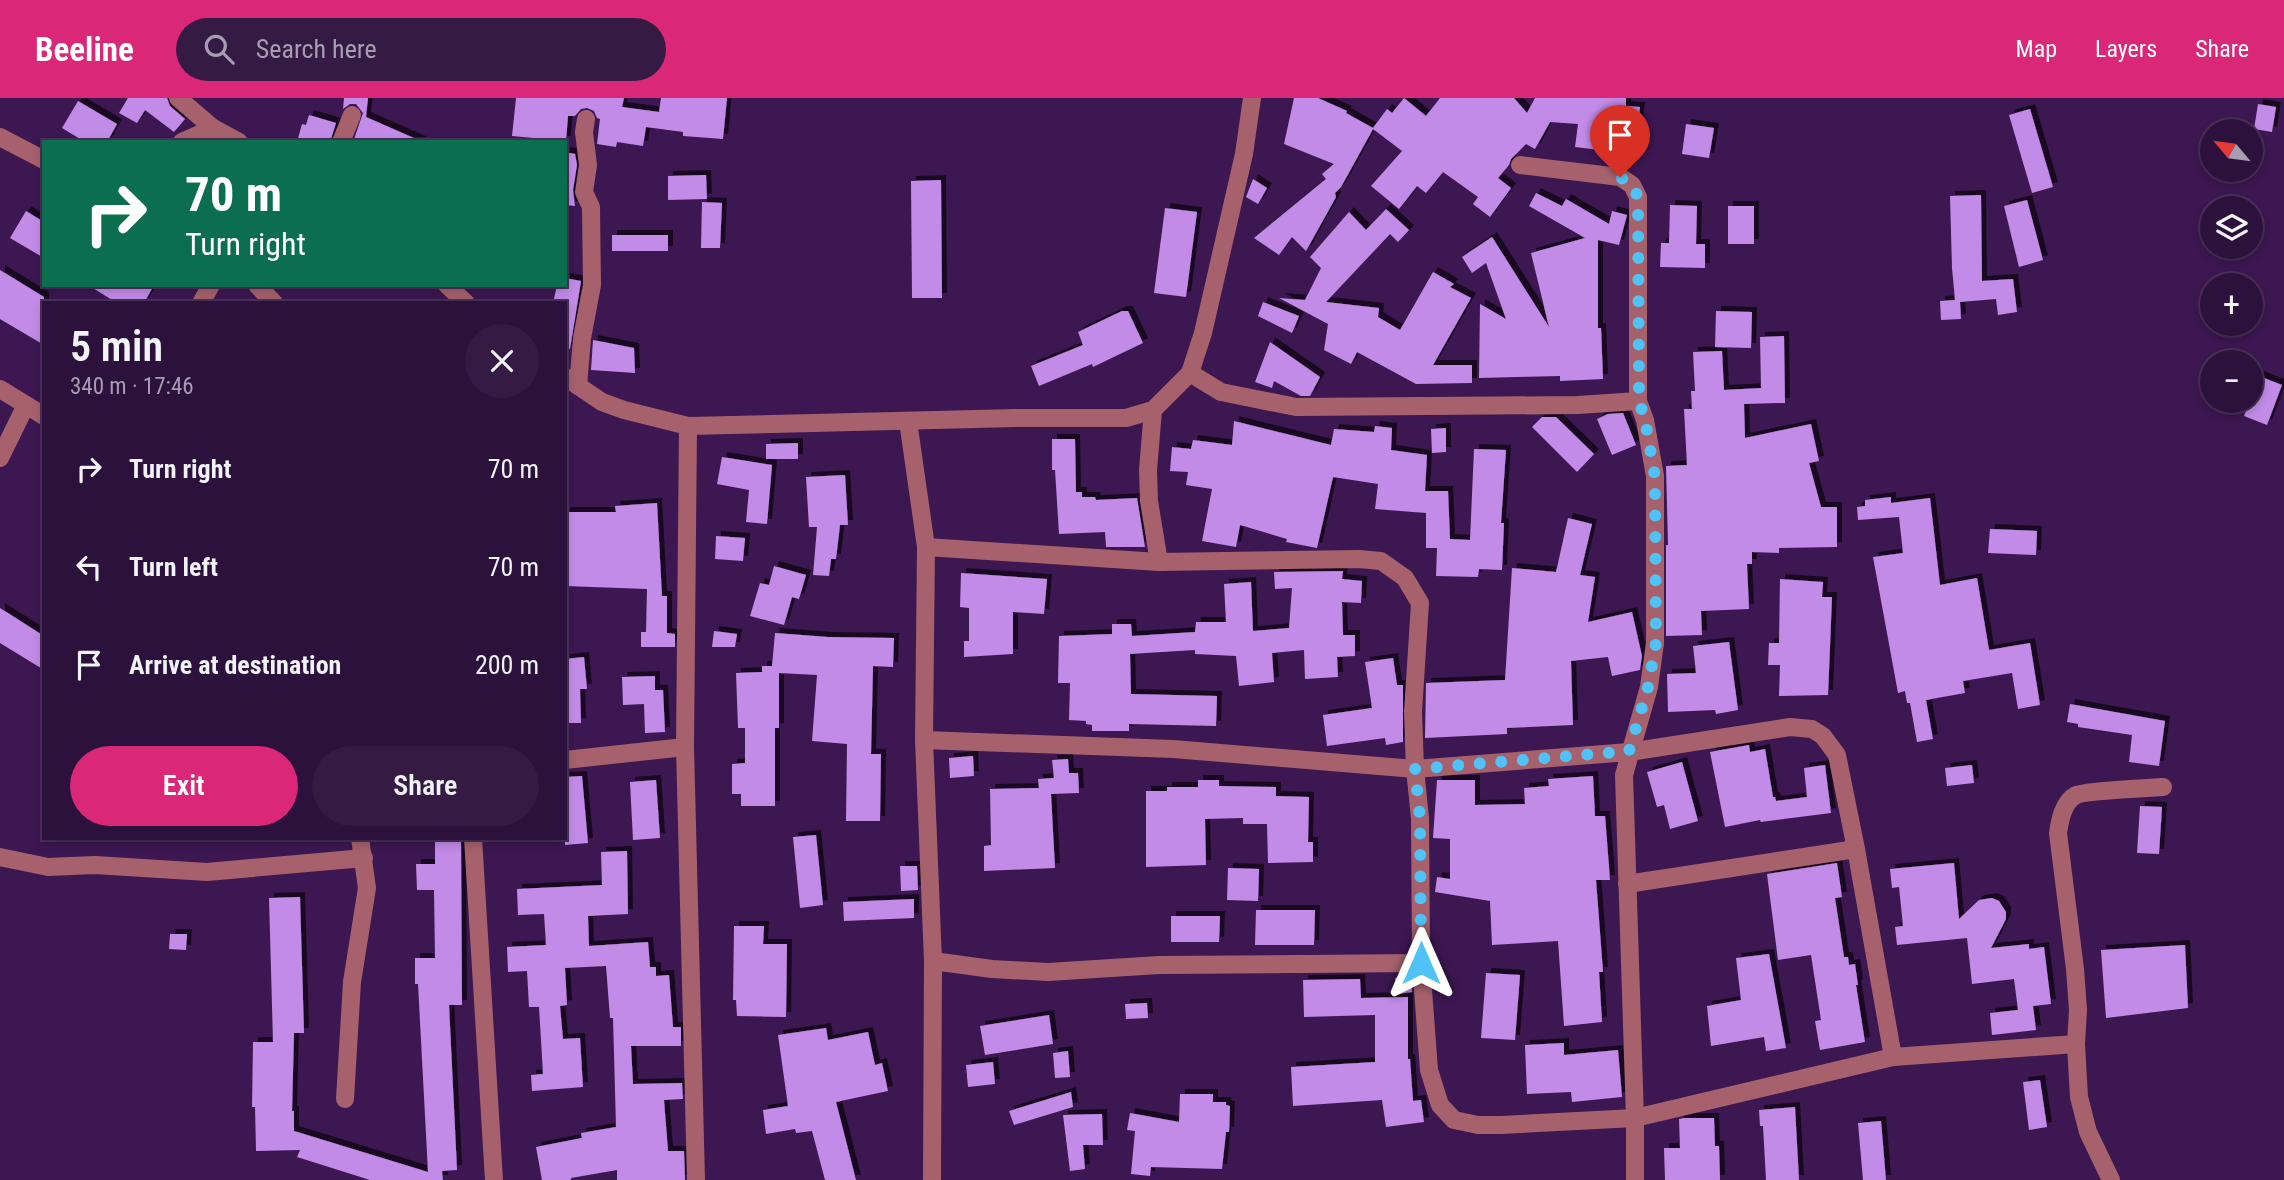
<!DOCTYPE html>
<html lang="en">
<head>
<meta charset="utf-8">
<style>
	body { margin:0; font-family:"Roboto Condensed",sans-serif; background:#351a44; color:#f1f3f6; height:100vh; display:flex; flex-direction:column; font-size:26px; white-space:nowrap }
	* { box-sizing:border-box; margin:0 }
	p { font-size:23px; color:#a79db0 }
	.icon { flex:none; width:38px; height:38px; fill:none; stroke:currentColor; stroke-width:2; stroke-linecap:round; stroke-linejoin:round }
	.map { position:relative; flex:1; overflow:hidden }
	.sheet { position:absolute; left:42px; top:203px; width:525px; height:539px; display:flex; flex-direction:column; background:#2d113d; border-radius:0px; box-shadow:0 4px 10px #0003,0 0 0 2px #483157 }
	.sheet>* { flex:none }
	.top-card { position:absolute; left:42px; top:42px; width:525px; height:147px; border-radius:0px; box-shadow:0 4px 10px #0003,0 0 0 2px #483157; background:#0b6e4f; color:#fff; overflow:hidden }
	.needle { width:46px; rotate:299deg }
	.buttons { position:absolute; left:2200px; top:21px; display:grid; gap:14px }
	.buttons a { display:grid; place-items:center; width:63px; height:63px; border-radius:50%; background:#2d113d; box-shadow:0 4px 10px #0003,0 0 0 2px #483157; font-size:35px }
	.pin { position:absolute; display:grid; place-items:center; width:60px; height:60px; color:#fff; margin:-72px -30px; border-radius:50% 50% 50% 0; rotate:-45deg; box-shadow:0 0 7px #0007 }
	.pin .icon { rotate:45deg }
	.me { position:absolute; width:77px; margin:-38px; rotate:0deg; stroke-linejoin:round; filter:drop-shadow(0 0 5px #0008) }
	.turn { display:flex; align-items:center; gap:24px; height:147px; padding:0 28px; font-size:32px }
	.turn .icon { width:91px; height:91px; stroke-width:2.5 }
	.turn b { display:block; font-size:49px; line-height:60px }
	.round { display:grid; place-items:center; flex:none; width:74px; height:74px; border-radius:37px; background:#351a44 }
	.overview { display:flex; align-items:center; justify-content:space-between; height:119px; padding:0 28px }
	h1 { font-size:42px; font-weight:600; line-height:52px }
	.primary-button { display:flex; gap:14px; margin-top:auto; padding:14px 28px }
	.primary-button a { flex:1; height:80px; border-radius:42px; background:#db2777; color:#fff; font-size:28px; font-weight:600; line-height:80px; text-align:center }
	.primary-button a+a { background:#351a44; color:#f1f3f6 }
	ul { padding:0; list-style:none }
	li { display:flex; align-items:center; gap:21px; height:98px; padding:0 28px }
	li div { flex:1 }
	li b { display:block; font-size:26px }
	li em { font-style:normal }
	header { display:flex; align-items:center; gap:42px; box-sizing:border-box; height:98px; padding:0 35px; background:#db2777; color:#fff }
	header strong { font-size:33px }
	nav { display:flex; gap:38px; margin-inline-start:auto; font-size:24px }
	.search { width:490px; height:63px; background:#351a44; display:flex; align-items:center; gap:18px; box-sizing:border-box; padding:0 24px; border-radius:38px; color:#a79db0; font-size:26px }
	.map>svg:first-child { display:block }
	.building { fill:#c18be7; filter:url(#shadow) }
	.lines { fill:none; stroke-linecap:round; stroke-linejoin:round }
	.minor { stroke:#a6616c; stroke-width:18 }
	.route { stroke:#4fc3f7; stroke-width:12; stroke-dasharray:0 21.6 }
</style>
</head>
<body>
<header>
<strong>Beeline</strong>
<div class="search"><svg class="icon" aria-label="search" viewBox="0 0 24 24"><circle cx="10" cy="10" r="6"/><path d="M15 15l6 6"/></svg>Search here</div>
<nav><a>Map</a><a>Layers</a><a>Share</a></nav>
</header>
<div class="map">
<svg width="2284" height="1082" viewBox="0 0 2284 1082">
	<defs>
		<filter id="shadow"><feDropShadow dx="5" dy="-5" stdDeviation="0" flood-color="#0009"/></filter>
	</defs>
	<rect width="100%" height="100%" fill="#3c1751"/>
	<!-- building -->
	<g class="building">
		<path d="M128 0H167L170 8 185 21 174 34 145 12 137 25 119 15Z"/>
		<path d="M344 0H368L366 19 423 44H353L363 15 356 6H350L343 11Z"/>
		<path d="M516 0H624L622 9 659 14 661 0H727L723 41 683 38V34L646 29 643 48 617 44 616 49 597 46 600 21 597 20 594 13 587 10 581 11 575 18H568L566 43 512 38Z"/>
		<path d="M1294 0H1318L1347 13 1346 15 1373 30 1387 11 1392 15 1404 0 1426 18 1440 0H1514L1527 15 1535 0H1626V8L1640 9 1634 56 1575 49 1578 26 1550 24 1535 51 1526 46 1511 61 1509 67 1498 80 1511 90 1490 119 1473 106 1478 99 1443 74 1426 95 1417 88 1399 111 1371 88 1402 53 1373 31 1341 89 1335 95 1336 99 1306 153 1292 139 1279 157 1254 140 1326 81 1322 76 1334 66 1284 46Z"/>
		<path d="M78 3 117 26 107 44H85L62 30Z"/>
		<path d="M2258 6 2276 9 2272 34 2254 31Z"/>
		<path d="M2030 11 2053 89 2032 95 2009 17Z"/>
		<path d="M309 17 336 25 330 44H297L302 26 306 27Z"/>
		<path d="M1686 26 1714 30 1709 60 1682 56Z"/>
		<path d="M565 54 575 56 577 67 573 92 575 108 565 107Z"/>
		<path d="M706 77 707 101 668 102V78Z"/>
		<path d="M1253 81 1267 90 1258 106 1246 99Z"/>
		<path d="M941 82 942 200H912L911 83Z"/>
		<path d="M1536 95 1562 108 1566 101 1609 126 1612 113 1627 117 1619 147 1598 142V230H1601L1603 281 1560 283V278L1479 280 1480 206 1506 221 1486 165 1472 175 1462 159 1492 139 1549 229 1531 155 1585 140 1529 108Z"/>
		<path d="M1981 97 1982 183 2013 181 2017 214 1998 217 1996 201 1960 204 1961 221 1941 222 1940 203 1955 202 1952 170 1950 98Z"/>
		<path d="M2027 102 2043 162 2019 169 2004 108Z"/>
		<path d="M702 104 722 105 720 150H701Z"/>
		<path d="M1670 107 1697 108 1696 146H1705V170L1660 169 1661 145H1669Z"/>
		<rect x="1728" y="108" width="26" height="38"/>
		<path d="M1165 110 1197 114 1186 199 1154 195Z"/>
		<path d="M1386 111 1409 132 1398 144 1390 136 1326 204 1379 210 1378 219 1400 232 1433 174 1454 186 1450 189 1471 200 1433 267H1472V285L1416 286 1357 254 1351 266 1324 252 1328 226 1279 200 1305 202 1321 170 1310 159 1349 114 1366 132Z"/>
		<path d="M26 113 44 124V160L10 140Z"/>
		<rect x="612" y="137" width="56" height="16"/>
		<path d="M0 172 44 199V247L0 221Z"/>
		<path d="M565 180 581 183 570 251H565V205H553L557 187H565Z"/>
		<path d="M88 187H154L144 205H117Z"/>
		<path d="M1263 204 1299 218 1292 235 1258 218Z"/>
		<path d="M1122 213H1128L1143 245 1093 269 1092 266 1039 288 1031 268 1083 247 1078 234Z"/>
		<path d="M1716 213 1752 214 1751 250 1715 249Z"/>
		<path d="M1784 238 1785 305 1744 306 1745 340 1811 326 1819 363 1809 365 1821 409H1837V449L1779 450V455L1752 454V466H1747L1749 511 1701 513 1702 537 1666 538V447H1668L1666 368 1687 367 1684 311H1692L1691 293H1695L1693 254 1722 253 1724 292 1761 290 1760 239Z"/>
		<path d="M593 242 634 250 635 275 591 272Z"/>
		<path d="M1270 244 1320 279 1310 298H1301L1274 283 1272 290 1255 284Z"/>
		<path d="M2259 278 2282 287 2267 327 2244 318Z"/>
		<path d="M1623 315 1636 347 1612 357 1597 321 1608 316Z"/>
		<path d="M1542 319H1556L1594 356 1577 374 1532 329Z"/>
		<path d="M1234 323 1331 347 1334 331 1374 334 1375 328 1392 330 1391 352 1427 357 1425 393H1448L1450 441 1470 442 1474 351 1506 352 1501 425H1504L1502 472 1479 471 1478 479 1436 478 1437 450H1426V415L1375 411 1378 386 1333 379 1317 450 1286 444 1287 441 1240 427 1236 449 1202 443 1212 391 1186 387 1188 374 1170 373 1172 349 1191 351 1193 342 1232 347Z"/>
		<path d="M1446 330V354L1432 355 1431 331Z"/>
		<path d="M1052 341H1075L1076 394H1082V399H1095L1096 402 1137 400 1145 449H1106L1105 434 1059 436 1055 372H1052Z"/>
		<path d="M798 345V361H766V346Z"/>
		<path d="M722 359 772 367 767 426 746 424 749 392 717 386Z"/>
		<path d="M845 377 848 427H840L836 461H831L829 478 813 477 817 429H809L806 379Z"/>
		<path d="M1891 399V405L1930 400 1940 487 1977 480 1989 552 2030 545 2040 607 2018 611 2012 575 1963 583 1965 595 1926 602 1933 641 1917 644 1910 605H1907L1905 593 1898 595 1873 459 1903 455 1899 419 1858 422 1857 409 1865 408V402Z"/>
		<path d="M657 405 662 498H667V535L675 536V549H641V534H646L647 491 565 488V414H616L615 408Z"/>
		<path d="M1568 420 1592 426 1580 477 1595 479 1588 524 1632 514 1642 558 1640 572 1612 578 1608 559 1571 563 1573 627 1507 630V636L1425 640 1426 585 1505 582 1512 470 1556 474Z"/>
		<path d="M1990 431 2037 433 2036 457 1988 455Z"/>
		<path d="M716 438 745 440 743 463 715 461Z"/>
		<path d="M774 468 806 477 799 501 792 499 784 527 750 518 760 485 769 487Z"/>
		<path d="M1343 473 1342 481 1362 483 1361 505 1342 504 1343 537H1355V558L1337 559 1338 579 1305 581 1304 552 1272 555 1274 584 1239 588 1236 558 1195 556V552L1130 556 1131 596 1217 598 1216 628 1129 626V633H1092V627L1086 626V623L1069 622 1070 585H1058L1059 538 1112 536V526H1131L1132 538 1195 534 1196 524H1226L1224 486 1251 484 1253 533 1289 530 1292 490 1275 491 1274 474Z"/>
		<path d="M961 475 1047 481 1044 516 1013 514V556L964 559V543H969V510L960 509Z"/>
		<path d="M1780 481 1823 484 1822 499H1832L1828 597 1779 598 1780 567H1768L1769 545H1779Z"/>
		<path d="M0 510 44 538V572L0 545Z"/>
		<path d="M714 533 737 536 735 549H712Z"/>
		<path d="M775 535 828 539 894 540 893 569 873 568 871 656H881L880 723H846L847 646 812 643 817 577 779 575V630H775V708H741V696H732V666L745 665V630H738L736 575 762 574V568H772Z"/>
		<path d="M1729 544 1738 612 1716 616 1715 612 1668 614 1667 576 1696 575 1693 548Z"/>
		<path d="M584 559 587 591H580L581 625H565V561Z"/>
		<path d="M1393 560 1397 587H1403V644L1386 647 1385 640 1327 648 1323 617 1372 610 1365 564Z"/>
		<path d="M655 578V592H663L665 634 645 635 644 606 623 607 622 579Z"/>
		<path d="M2070 606 2165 623 2159 668 2129 664 2132 637 2078 629V626L2067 624Z"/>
		<path d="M1749 647 1750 654 1765 651 1773 699H1775L1776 703 1807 699 1804 670 1825 667 1831 715 1761 724 1760 722 1725 729 1710 654Z"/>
		<path d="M973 658 974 678 950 680 949 660Z"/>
		<path d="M1068 661 1069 675H1078L1079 695 1051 696 1055 770 984 773V748L991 747 990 691 1039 690 1038 681 1054 680 1052 662Z"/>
		<path d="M1682 664 1698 723 1670 731 1664 707 1657 709 1647 674Z"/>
		<path d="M1972 667 1974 685 1947 688 1945 670Z"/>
		<path d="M582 678 588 745 565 747V679Z"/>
		<path d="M1593 678 1595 718H1605L1610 782H1596L1603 874H1599L1602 924 1564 928 1558 843 1492 847 1490 803 1435 794 1437 779 1450 781V741L1433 740 1437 682H1475V707L1525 706 1524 690 1549 688 1548 681Z"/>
		<path d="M656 682 660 740 633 742 630 684Z"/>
		<path d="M1198 682H1219V688L1276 689V698L1309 699 1308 744H1313V764L1268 765 1267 726H1243V720L1205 721 1206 767 1146 769V693H1167V689H1198Z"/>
		<path d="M2140 708 2162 709 2159 756 2137 755Z"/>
		<path d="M816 737 823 807 800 810 793 739Z"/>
		<path d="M435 740H461L462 907H449L457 1072 442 1073 443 1082H370L297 1059 300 1052 256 1053 255 1009H252L253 944H273L269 800 300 799 304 935H294L292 1013H294V1033L428 1074 418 886H415V860H435L434 792H417L416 766H435Z"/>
		<path d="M627 753 628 816 588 818 589 848 648 844 650 869H656V878L669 877 673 929H681V948H631L633 986 682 985 683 1001 664 1002 668 1053H684L685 1082H617V1072L571 1080V1082H542L536 1049 582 1040 581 1035 616 1029 613 920H610L606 868 565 870 567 907 560 908 563 941 580 940 583 989 532 993 531 977 543 976 539 909H529L527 873 508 874 507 849 546 847 544 816 518 817 517 791 602 787 601 754Z"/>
		<path d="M1837 765 1842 799 1835 800 1844 859H1848L1849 867 1855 866 1858 887H1856L1865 944 1820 952 1815 923 1821 922 1811 857 1778 862 1767 776Z"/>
		<path d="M1954 765 1959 821 1979 802 1992 800 1999 803 2006 814V821L1991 850 2029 846V851L2044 849 2051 906 2033 908 2036 932 1992 937 1990 915 2018 912 2014 881 1972 886 1967 840 1897 847 1895 829 1903 828 1899 789 1892 790 1890 771Z"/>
		<path d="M900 768H917L918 792 901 793Z"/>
		<path d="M1228 770 1259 771 1258 803 1227 802Z"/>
		<path d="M914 801V820L844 823 843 804Z"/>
		<path d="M1256 812H1315L1314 847H1255Z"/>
		<path d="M1171 818H1220L1219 844H1171Z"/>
		<path d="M734 828H764L763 846H787L786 919 737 918 736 902H733Z"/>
		<path d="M170 836H187L186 852 169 851Z"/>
		<path d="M2185 847 2188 910 2106 920 2101 852Z"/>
		<path d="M1769 856 1786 950 1766 953 1764 939 1711 948 1707 908 1741 902 1736 860Z"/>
		<path d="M1486 875 1520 877 1515 942 1481 940Z"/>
		<path d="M1411 878 1412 894 1397 896 1395 880Z"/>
		<path d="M1360 881 1361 900 1408 899V961H1410L1413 1003 1421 1002 1424 1024 1386 1029 1382 1002 1293 1008 1291 969 1375 964V917L1304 919 1303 882Z"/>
		<path d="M1147 905 1148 920 1126 921 1125 906Z"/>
		<path d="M1049 917 1053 946 985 957 980 928Z"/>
		<path d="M826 930 828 942 868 934 875 967 882 965 888 993 836 1004 856 1082H825L812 1033 796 1035 795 1031 766 1036 763 1012 788 1008 778 937Z"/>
		<path d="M1564 945V957L1618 952 1622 999 1572 1004 1571 994 1527 996 1525 947Z"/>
		<path d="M1068 953 1070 979 1055 980 1053 955Z"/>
		<path d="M993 964 995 986 968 989 966 967Z"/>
		<path d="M2040 982 2047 1029 2029 1032 2023 984Z"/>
		<path d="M1071 994 1073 1009 1014 1027 1009 1013Z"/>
		<path d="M1180 996H1213V1004H1226V1007L1230 1008 1229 1034H1226L1222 1071 1151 1069 1150 1078 1131 1076 1135 1033 1127 1032 1130 1015 1179 1024Z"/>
		<path d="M1795 1009 1799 1082H1766L1763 1028H1760L1759 1012Z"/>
		<path d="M1102 1016 1103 1047H1083L1085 1071 1070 1073 1063 1017Z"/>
		<path d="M1684 1020H1714L1715 1048H1719L1720 1082H1665L1664 1050H1680L1679 1021Z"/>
		<path d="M1881 1023 1886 1082H1863L1858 1025Z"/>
	</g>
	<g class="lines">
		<!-- minor -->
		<g class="minor">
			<path d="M178 0 213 30 239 44"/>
			<path d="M0 39 44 62"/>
			<path d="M182 44 213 30"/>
			<path d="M341 44 352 17"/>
			<path d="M1520 67 1620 79 1632 87 1638 99V303L1645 322 1655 378V545L1649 589 1624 677 1635 1020V1082"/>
			<path d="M257 187 274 205"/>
			<path d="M447 187 466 205"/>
			<path d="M201 205 211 187"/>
			<path d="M1190 275 1221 294 1296 309 1578 307 1638 303"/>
			<path d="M565 279 602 304 624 312 688 328 1016 320H1126L1153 312 1190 275 1203 235 1244 56 1252 0"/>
			<path d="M578 288 582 240 592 187 591 109 584 94 588 67 584 34 586 21"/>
			<path d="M0 291 44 318"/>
			<path d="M1153 312 1148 372 1149 403 1159 464"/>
			<path d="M908 323 926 449 924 642 933 863 932 1082"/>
			<path d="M688 328 685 649 696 1082"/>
			<path d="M0 360 26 307"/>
			<path d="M926 449 1159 464 1359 461 1381 463 1405 480 1420 505 1413 614 1415 671 1420 720 1421 865 1429 972 1440 1007 1454 1022 1478 1027H1501L1635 1020 1893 959 2076 946 2079 999 2088 1034 2111 1082"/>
			<path d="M924 642 1173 651 1415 671 1629 654 1790 629 1812 631 1823 638 1837 657 1856 751 1893 959"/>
			<path d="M565 662 685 649"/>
			<path d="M473 740 494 1082"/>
			<path d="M0 759 48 769 95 767 207 774 364 760"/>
			<path d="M1627 786 1856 751"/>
			<path d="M933 863 992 871 1048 874 1159 867 1421 865"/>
			<path d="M2076 946 2078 912 2075 871 2058 735C2060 722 2063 704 2076 697 2084 693 2149 690 2163 689"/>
			<path d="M345 1001 352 884 367 790 360 740"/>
		</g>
	</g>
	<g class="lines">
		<!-- route -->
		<path class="route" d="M1421 865 1420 720 1415 671 1629 653 1648 589 1656 545 1655 379 1645 322 1639 303 1638 99 1632 87 1620 79"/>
	</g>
</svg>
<div class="buttons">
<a><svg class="needle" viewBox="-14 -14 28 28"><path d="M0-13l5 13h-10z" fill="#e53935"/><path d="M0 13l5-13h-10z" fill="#a79db0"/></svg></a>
<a><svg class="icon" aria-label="layers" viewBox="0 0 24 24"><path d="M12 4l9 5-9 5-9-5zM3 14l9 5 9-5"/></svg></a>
<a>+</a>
<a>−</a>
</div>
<div class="pin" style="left:1620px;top:79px;background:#d93025"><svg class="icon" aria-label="arrive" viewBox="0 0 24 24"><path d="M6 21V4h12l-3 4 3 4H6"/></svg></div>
<svg class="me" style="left:1421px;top:865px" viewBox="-20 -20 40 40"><path d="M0-17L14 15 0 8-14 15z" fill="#4fc3f7" stroke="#fff" stroke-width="4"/></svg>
<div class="top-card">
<div class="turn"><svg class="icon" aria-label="right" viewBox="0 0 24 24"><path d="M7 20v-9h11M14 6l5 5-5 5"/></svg><div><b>70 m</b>Turn right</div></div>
</div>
<section class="sheet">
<div class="overview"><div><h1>5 min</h1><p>340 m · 17:46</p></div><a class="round"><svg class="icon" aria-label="close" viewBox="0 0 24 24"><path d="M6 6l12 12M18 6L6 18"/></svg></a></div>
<ul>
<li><svg class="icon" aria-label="right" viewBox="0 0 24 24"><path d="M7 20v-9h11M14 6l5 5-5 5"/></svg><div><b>Turn right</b></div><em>70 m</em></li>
<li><svg class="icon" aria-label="left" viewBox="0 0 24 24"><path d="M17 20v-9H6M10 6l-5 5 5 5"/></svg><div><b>Turn left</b></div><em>70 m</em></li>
<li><svg class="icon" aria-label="arrive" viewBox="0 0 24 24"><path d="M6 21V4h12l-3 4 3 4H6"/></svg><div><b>Arrive at destination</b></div><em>200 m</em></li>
</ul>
<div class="primary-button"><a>Exit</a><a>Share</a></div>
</section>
</div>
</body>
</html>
